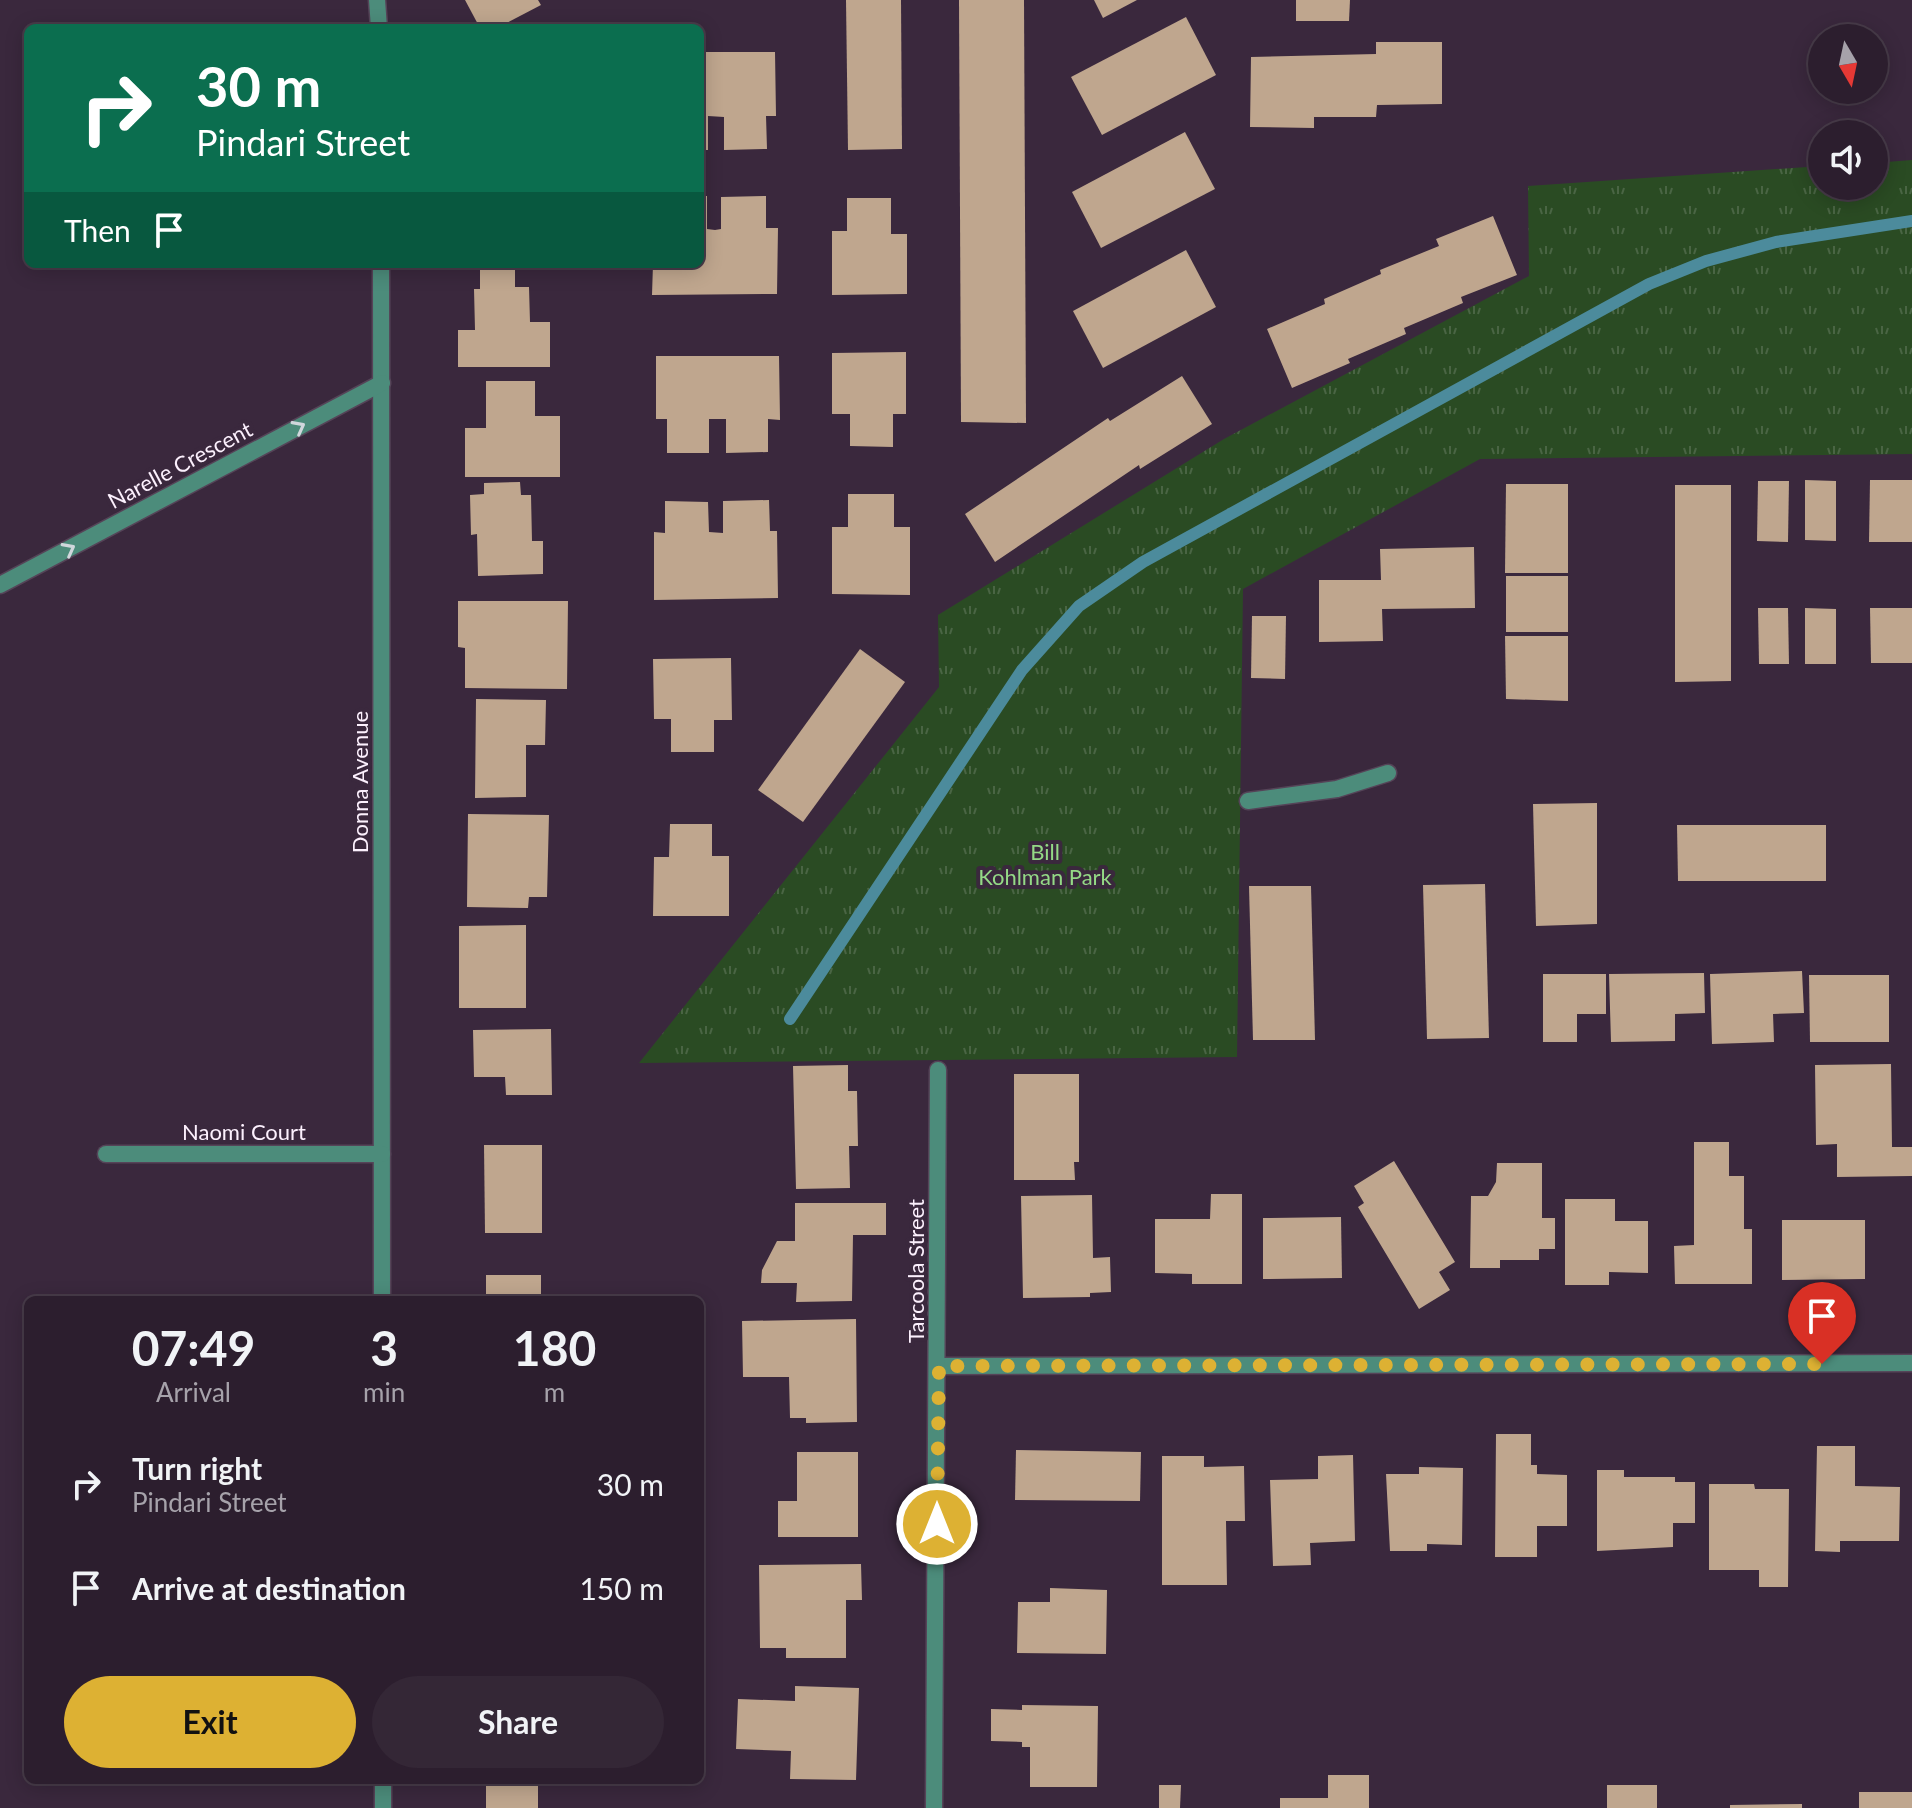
<!DOCTYPE html>
<html lang="en">
<head>
<meta charset="utf-8">
<style>
	body { margin:0; font-family:Lato,sans-serif; background:#342736; color:#f1f3f6; height:100vh; display:flex; flex-direction:column; font-size:30px; white-space:nowrap }
	* { box-sizing:border-box; margin:0 }
	p { font-size:26px; color:#a6a2aa }
	.icon { flex:none; width:44px; height:44px; fill:none; stroke:currentColor; stroke-width:2; stroke-linecap:round; stroke-linejoin:round }
	.map { position:relative; flex:1; overflow:hidden }
	.details { position:absolute; left:24px; top:1296px; width:680px; height:488px; display:flex; flex-direction:column; background:#2c1e2e; border-radius:12px; box-shadow:0 4px 20px #0003,0 0 0 2px #483c4a }
	.details>* { flex:none }
	.banner { position:absolute; left:24px; top:24px; width:680px; height:244px; border-radius:12px; box-shadow:0 4px 20px #0003,0 0 0 2px #483c4a; background:#0b6e4f; color:#fff; overflow:hidden }
	.needle { width:52px; rotate:171deg }
	.fabs { position:absolute; left:1808px; top:24px; display:grid; gap:16px }
	.fabs a { display:grid; place-items:center; width:80px; height:80px; border-radius:50%; background:#2c1e2e; box-shadow:0 4px 20px #0003,0 0 0 2px #483c4a; font-size:40px }
	.pin { position:absolute; display:grid; place-items:center; width:68px; height:68px; color:#fff; margin:-82px -34px; border-radius:50% 50% 50% 0; rotate:-45deg; box-shadow:0 0 8px #0007 }
	.pin .icon { rotate:45deg }
	.me { position:absolute; width:88px; margin:-44px; rotate:0deg; stroke-linejoin:round; filter:drop-shadow(0 0 6px #0008) }
	.turn { display:flex; align-items:center; gap:28px; height:168px; padding:0 40px; font-size:36px }
	.turn .icon { width:104px; height:104px; stroke-width:2.5 }
	.turn b { display:block; font-size:56px; line-height:68px }
	.then { display:flex; align-items:center; height:76px; padding:0 40px; background:#0003; gap:16px; font-size:30px }
	.eta { display:flex; justify-content:space-evenly; align-items:center; height:136px; text-align:center }
	.eta b { font-size:48px; font-weight:700; line-height:56px }
	.button { display:flex; gap:16px; margin-top:auto; padding:16px 40px }
	.button a { flex:1; height:92px; border-radius:48px; background:#ddb133; color:#111; font-size:32px; font-weight:700; line-height:92px; text-align:center }
	.button a+a { background:#342736; color:#f1f3f6 }
	ul { padding:0; list-style:none }
	li { display:flex; align-items:center; gap:24px; height:104px; padding:0 40px }
	li div { flex:1 }
	li b { display:block; font-size:30px }
	li em { font-style:normal }
	.map>svg:first-child { display:block }
	.park { fill:url(#park-tufts) }
	.lines { fill:none; stroke-linecap:round; stroke-linejoin:round }
	.stream { stroke:#4c8b9c; stroke-width:12 }
	.building { fill:#bfa68e }
	.service-casing { stroke:#554458; stroke-width:19 }
	.minor-casing { stroke:#554458; stroke-width:19 }
	.service { stroke:#4c8c7b; stroke-width:16 }
	.minor { stroke:#4c8c7b; stroke-width:16 }
	.oneway { stroke:#d0d7dc }
	.route { stroke:#ddb133; stroke-width:14; stroke-dasharray:0 25.2 }
	.labels { text-anchor:middle; stroke-width:8; stroke-linejoin:round; paint-order:stroke }
	.street-label { font-size:22px; fill:#fcf0fd; stroke:#3a283d }
	.park-label { font-size:22px; fill:#94d986; stroke:#3a283d }
</style>
</head>
<body>
<div class="map">
<svg width="1912" height="1808" viewBox="0 0 1912 1808">
	<defs>
		<pattern id="park-tufts" width="24" height="20" patternUnits="userSpaceOnUse" patternTransform="scale(2)"><rect width="24" height="20" fill="#2a4b23"/><path d="M3 7l-1-3M5 7V3M7 7l1-3M15 17l-1-3M17 17v-4M19 17l1-3" fill="none" stroke="#4a6544"/></pattern>
	</defs>
	<rect width="100%" height="100%" fill="#3a283d"/>
	<!-- park -->
	<path class="park" d="M1912 160V454L1480 459 1243 589 1237 1057 639 1063 939 687 938 615 1224 439 1529 276 1528 186 1822 166V186H1874V163Z"/>
	<g class="lines">
		<!-- stream -->
		<path class="stream" d="M790 1019 1022 670 1079 606 1143 562 1649 284 1706 261 1776 242 1912 221"/>
	</g>
	<!-- building -->
	<g class="building">
		<path d="M465 0H538L541 5 497 28H480Z"/>
		<path d="M846 0H901L902 149 848 150Z"/>
		<path d="M959 0H1024L1026 423 961 422Z"/>
		<path d="M1094 0H1137L1103 18Z"/>
		<path d="M1296 0H1350L1349 21H1296Z"/>
		<path d="M1186 17 1216 75 1102 135 1071 77Z"/>
		<path d="M1376 42H1442V104L1377 105 1376 117H1314V128L1250 127 1251 57 1376 54Z"/>
		<path d="M700 52H775L776 116H766L767 149 724 150V117L708 116V150H700Z"/>
		<path d="M1185 132 1215 189 1101 248 1072 192Z"/>
		<path d="M700 196H707V229L715 230 721 229V197L766 196V228H778L777 294 652 295 653 264H700Z"/>
		<path d="M847 198H891V234H907V294L832 295V231H847Z"/>
		<path d="M1493 216 1517 275 1461 297 1463 303 1404 328 1406 334 1348 359 1350 363 1292 388 1267 329 1325 304 1324 299 1381 274 1380 270 1439 246 1436 239Z"/>
		<path d="M1186 250 1216 307 1103 368 1073 311Z"/>
		<path d="M480 266H515V287H529L530 322H550V367H458V330H475L474 289H480Z"/>
		<path d="M906 352V414H893V447L850 446V414H832V353Z"/>
		<path d="M656 356H779L780 420 768 419V452L726 453V419H709V453H667V419H656Z"/>
		<path d="M1182 376 1212 424 1140 469 1139 465 995 562 965 514 1108 418 1110 421Z"/>
		<path d="M486 381H535V416H560V477H465V428H486Z"/>
		<path d="M1805 480 1836 481V541L1805 540Z"/>
		<path d="M1870 480H1912V542H1869Z"/>
		<path d="M1758 481H1789L1788 542 1757 541Z"/>
		<path d="M520 482 521 495H531L532 541H543V574L478 576 477 534 471 535 470 495 484 494V483Z"/>
		<path d="M1506 484H1568V573H1505Z"/>
		<path d="M1675 485H1731V681L1675 682Z"/>
		<path d="M848 494H894V527H910V595L832 594V527H848Z"/>
		<path d="M769 500 770 531H777L778 598 654 600V532L665 533V501L708 502 709 532 723 533V501Z"/>
		<path d="M1474 547 1475 608 1382 609 1383 641 1319 642V580H1381L1380 549Z"/>
		<rect x="1506" y="576" width="62" height="56"/>
		<path d="M458 601H568L567 689 465 688V648L458 647Z"/>
		<path d="M1758 608H1788L1789 664H1759Z"/>
		<path d="M1805 608 1836 609V664H1805Z"/>
		<path d="M1870 608H1912V663H1871Z"/>
		<path d="M1252 616H1286L1285 679 1251 678Z"/>
		<path d="M1505 636H1568V701L1506 699Z"/>
		<path d="M860 649 905 682 803 822 758 790Z"/>
		<path d="M731 658 732 720H714V752H671V719H654L653 659Z"/>
		<path d="M476 699 546 700 545 745H526V797L475 798Z"/>
		<path d="M1597 803V924L1536 926 1533 804Z"/>
		<path d="M468 814 549 815 547 897H529L528 908 467 907Z"/>
		<path d="M670 824H712V856H729V916H653L654 857H669Z"/>
		<path d="M1677 825H1826V881H1678Z"/>
		<path d="M1485 884 1489 1038 1427 1039 1423 885Z"/>
		<path d="M1249 886H1311L1315 1040H1253Z"/>
		<path d="M526 925V1008H459V926Z"/>
		<path d="M1802 971 1804 1013 1773 1014 1774 1042 1712 1044 1710 974Z"/>
		<path d="M1704 973 1705 1013 1675 1014V1041L1611 1042 1609 974Z"/>
		<path d="M1543 974H1606V1014H1577V1042H1543Z"/>
		<path d="M1809 975H1889V1042H1810Z"/>
		<path d="M551 1029 552 1095H506L505 1077H474L473 1030Z"/>
		<path d="M1891 1064 1892 1147H1912V1176L1837 1177V1144L1816 1145 1815 1065Z"/>
		<path d="M848 1065V1091H857L858 1146H849L850 1188 796 1189 793 1066Z"/>
		<path d="M1014 1074H1079V1162H1074L1075 1180H1014Z"/>
		<path d="M1694 1142H1729V1176H1744V1229H1752V1284H1675L1674 1246 1694 1245Z"/>
		<path d="M484 1145H542V1233H485Z"/>
		<path d="M1394 1161 1455 1262 1439 1272 1450 1290 1419 1309 1358 1207 1364 1203 1354 1186Z"/>
		<path d="M1497 1163H1542V1218H1555V1249H1539V1260H1500V1268H1470L1471 1196H1488L1496 1182Z"/>
		<path d="M1211 1194H1242V1284H1192V1274L1155 1273V1219H1210Z"/>
		<path d="M1092 1195 1093 1258 1110 1257 1111 1292 1090 1293V1297L1023 1298 1021 1196Z"/>
		<path d="M1565 1199H1615V1221H1648V1273L1609 1272V1285H1565Z"/>
		<path d="M795 1203H886V1235H853L852 1301 796 1302 797 1283H761L762 1270 777 1241H795Z"/>
		<path d="M1341 1217 1342 1278 1263 1279V1218Z"/>
		<path d="M1782 1220H1865V1279L1782 1280Z"/>
		<rect x="486" y="1275" width="55" height="25"/>
		<path d="M856 1319 857 1422 806 1423V1418H790L789 1377H743L742 1321Z"/>
		<path d="M1496 1434H1531V1465H1537V1474L1567 1475V1526H1537V1557H1495Z"/>
		<path d="M1817 1446H1855V1486L1900 1487 1899 1541H1840V1552L1815 1551Z"/>
		<path d="M1016 1450 1141 1452 1140 1501 1015 1500Z"/>
		<path d="M797 1452H858V1537H778V1501H797Z"/>
		<path d="M1353 1455 1355 1541 1310 1543 1311 1565 1273 1566 1270 1480 1318 1479V1456Z"/>
		<path d="M1162 1456H1204V1467L1244 1466 1245 1521H1226L1227 1585H1162Z"/>
		<path d="M1419 1467 1463 1468 1462 1545 1427 1544V1551H1390L1386 1474H1419Z"/>
		<path d="M1597 1470H1624V1477H1675V1482H1695V1523H1673V1547L1597 1551Z"/>
		<path d="M1709 1484H1754L1755 1489H1789L1788 1587H1759V1570H1709Z"/>
		<path d="M861 1564 862 1600H846V1658H786V1648H760L759 1565Z"/>
		<path d="M1050 1588 1107 1590 1106 1654 1017 1653 1018 1602H1050Z"/>
		<path d="M795 1686 859 1688 856 1780 790 1779 791 1751 736 1749 738 1699 795 1701Z"/>
		<path d="M1022 1705 1098 1706 1097 1787H1030V1747H1022V1742L991 1741V1709L1022 1710Z"/>
		<path d="M1328 1775H1369V1808H1280V1798H1328Z"/>
		<rect x="486" y="1780" width="52" height="28"/>
		<path d="M1159 1785H1181L1180 1808H1159Z"/>
		<rect x="1607" y="1785" width="50" height="23"/>
		<rect x="1859" y="1792" width="53" height="16"/>
		<path d="M1802 1804V1808H1730V1805Z"/>
	</g>
	<g class="lines">
		<defs>
			<path id="service" d="M1248 801 1337 789 1388 773"/>
			<g id="minor">
				<path d="M377 0 379 28"/>
				<path d="M381 264 382 1300"/>
				<path d="M0 585 382 383"/>
				<path d="M106 1154H382"/>
				<path d="M939 1366 1912 1363"/>
				<path d="M383 1780V1808"/>
				<path d="M934 1808 938 1070"/>
			</g>
		</defs>
		<!-- service casing -->
		<use href="#service" class="service-casing"/>
		<!-- minor casing -->
		<use href="#minor" class="minor-casing"/>
		<!-- service -->
		<use href="#service" class="service"/>
		<!-- minor -->
		<use href="#minor" class="minor"/>
	</g>
	<!-- one-way arrows -->
	<defs><path id="oneway-chevron" d="M-2-3.5L2.5 0L-2 3.5" fill="none" stroke-width="1.6" stroke-linecap="round" stroke-linejoin="round" transform="scale(2)"/></defs>
	<g class="oneway">
		<use href="#oneway-chevron" transform="translate(299 427) rotate(-28)"/>
		<use href="#oneway-chevron" transform="translate(69 549) rotate(-28)"/>
	</g>
	<g class="lines">
		<!-- route -->
		<path class="route" d="M937 1524 939 1366 1822 1364"/>
	</g>
	<g class="labels">
		<!-- street labels -->
		<g class="street-label">
			<text transform="translate(180 465) rotate(-28)" y="8">Narelle Crescent</text>
			<text transform="translate(360 782) rotate(-90)" y="8">Donna Avenue</text>
			<text x="244" y="1140">Naomi Court</text>
			<text transform="translate(916 1271) rotate(-90)" y="8">Tarcoola Street</text>
		</g>
		<!-- park labels -->
		<g class="park-label">
			<text x="1045" y="860">Bill<tspan x="1045" dy="25">Kohlman Park</tspan></text>
		</g>
	</g>
</svg>
<div class="fabs">
<a><svg class="needle" viewBox="-14 -14 28 28"><path d="M0-13l5 13h-10z" fill="#e53935"/><path d="M0 13l5-13h-10z" fill="#a6a2aa"/></svg></a>
<a><svg class="icon" aria-label="sound" viewBox="0 0 24 24"><path d="M4 9h4l5-4v14l-5-4H4zM17 9q2 3 0 6"/></svg></a>
</div>
<div class="pin" style="left:1822px;top:1364px;background:#d93025"><svg class="icon" aria-label="arrive" viewBox="0 0 24 24"><path d="M6 21V4h12l-3 4 3 4H6"/></svg></div>
<svg class="me" style="left:937px;top:1524px" viewBox="-20 -20 40 40"><circle r="17" fill="#ddb133" stroke="#fff" stroke-width="3"/><path d="M0-11L8 9 0 5-8 9z" fill="#fff"/></svg>
<div class="banner">
<div class="turn"><svg class="icon" aria-label="right" viewBox="0 0 24 24"><path d="M7 20v-9h11M14 6l5 5-5 5"/></svg><div><b>30 m</b>Pindari Street</div></div>
<div class="then">Then<svg class="icon" aria-label="arrive" viewBox="0 0 24 24"><path d="M6 21V4h12l-3 4 3 4H6"/></svg></div>
</div>
<section class="details">
<div class="eta">
<div><b>07:49</b><p>Arrival</p></div>
<div><b>3</b><p>min</p></div>
<div><b>180</b><p>m</p></div>
</div>
<ul>
<li><svg class="icon" aria-label="right" viewBox="0 0 24 24"><path d="M7 20v-9h11M14 6l5 5-5 5"/></svg><div><b>Turn right</b><p>Pindari Street</p></div><em>30 m</em></li>
<li><svg class="icon" aria-label="arrive" viewBox="0 0 24 24"><path d="M6 21V4h12l-3 4 3 4H6"/></svg><div><b>Arrive at destination</b></div><em>150 m</em></li>
</ul>
<div class="button"><a>Exit</a><a>Share</a></div>
</section>
</div>
</body>
</html>
